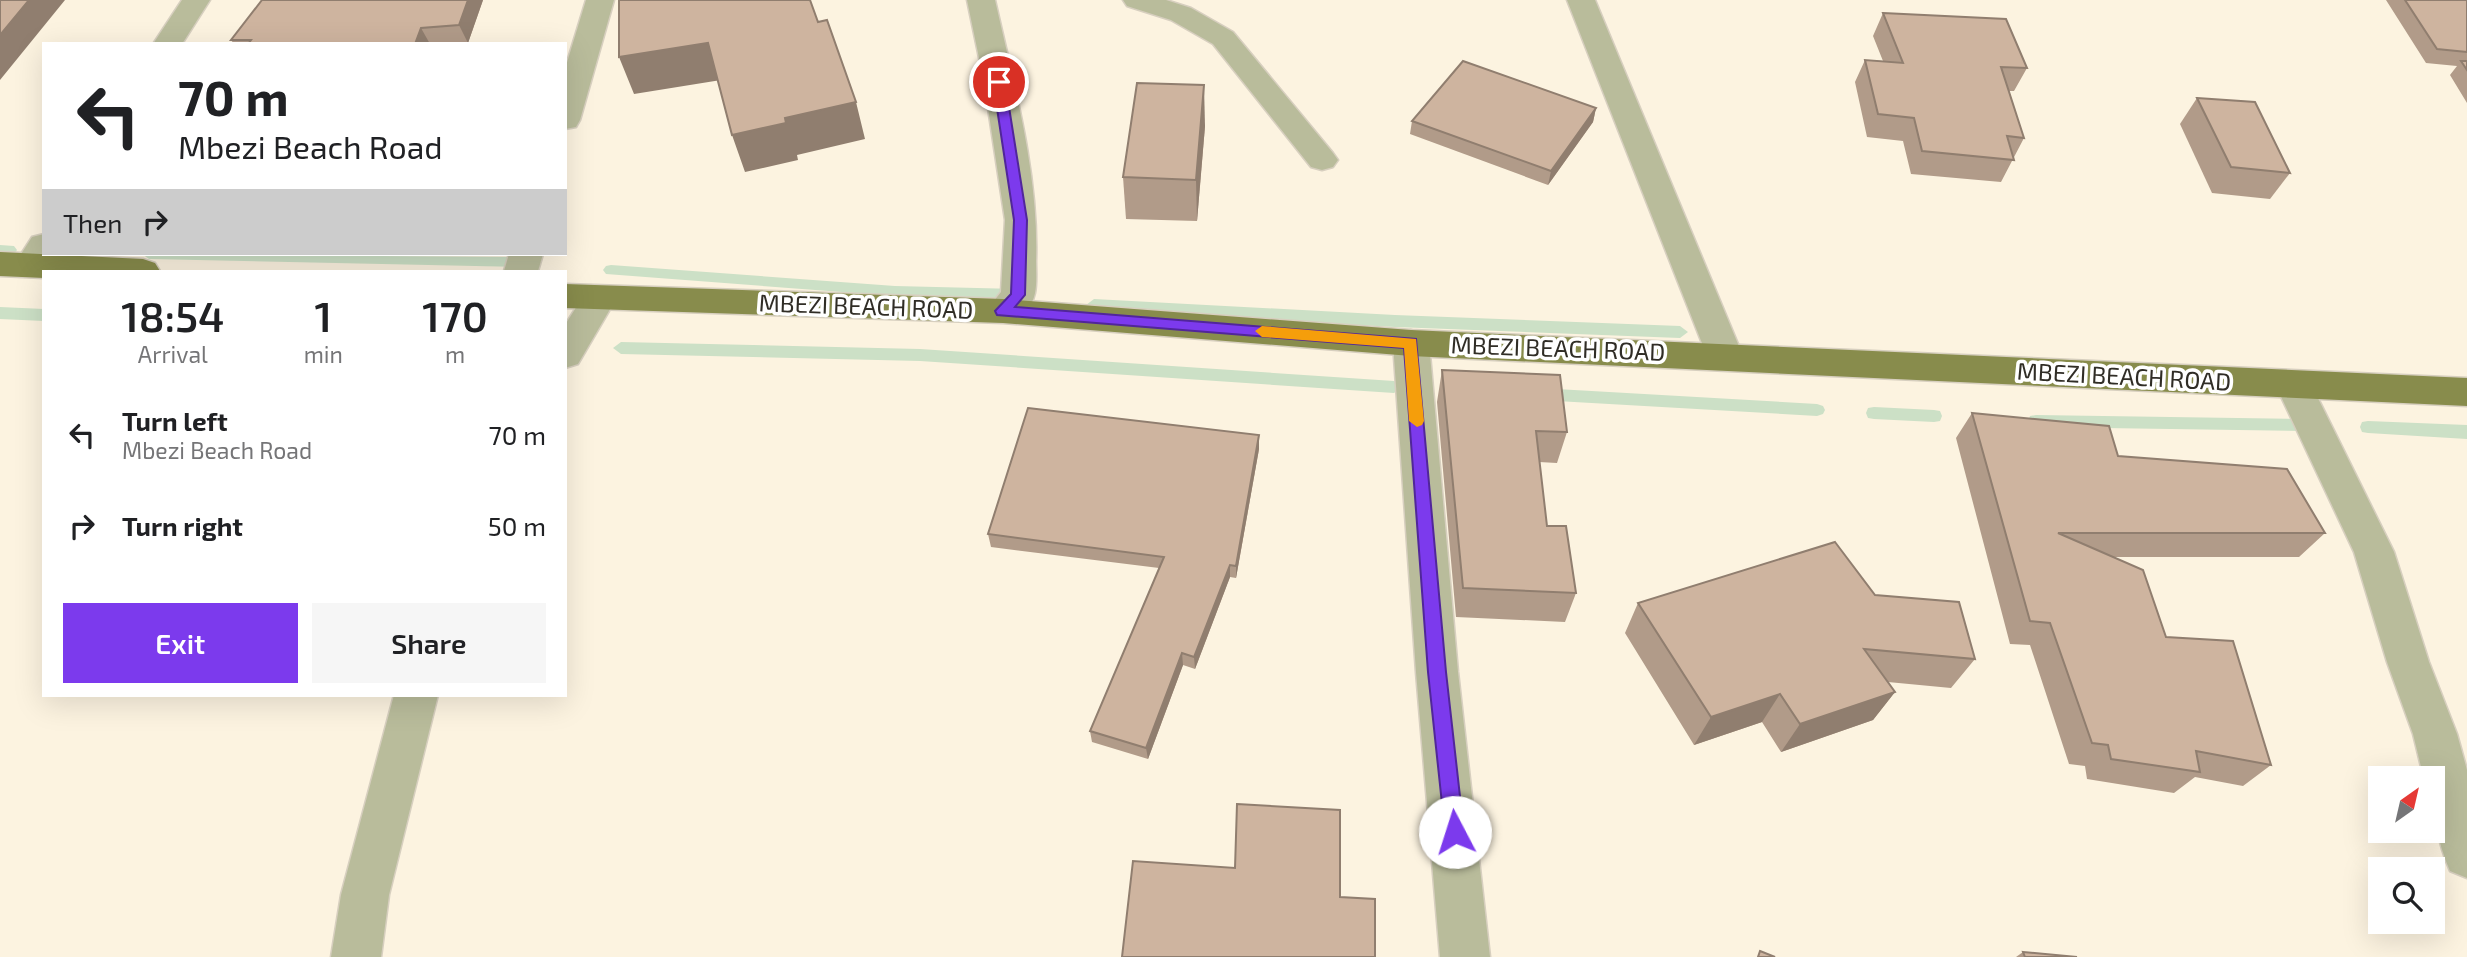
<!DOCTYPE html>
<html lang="en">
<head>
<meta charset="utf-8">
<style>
	body { margin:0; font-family:"Exo 2",sans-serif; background:#f6f6f6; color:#202124; height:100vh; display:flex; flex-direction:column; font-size:26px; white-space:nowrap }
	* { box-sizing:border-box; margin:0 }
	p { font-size:23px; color:#757577 }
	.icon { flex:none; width:38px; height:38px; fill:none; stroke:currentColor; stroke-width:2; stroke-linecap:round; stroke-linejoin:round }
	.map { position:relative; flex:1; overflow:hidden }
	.side { position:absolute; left:42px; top:270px; width:525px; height:427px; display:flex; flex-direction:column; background:#fff; border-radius:0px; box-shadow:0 7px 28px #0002 }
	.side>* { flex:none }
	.hud { position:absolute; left:42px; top:42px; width:525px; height:214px; border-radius:0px; box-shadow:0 7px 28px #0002; background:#fff; color:#202124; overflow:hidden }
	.needle { width:46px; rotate:34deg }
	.fabs { position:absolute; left:2368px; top:766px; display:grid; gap:14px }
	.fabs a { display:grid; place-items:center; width:77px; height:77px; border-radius:0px; background:#fff; box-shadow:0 7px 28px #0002; font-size:35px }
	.pin { position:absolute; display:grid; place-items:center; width:60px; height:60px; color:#fff; margin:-30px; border:4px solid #fff; border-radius:50%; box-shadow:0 2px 7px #0007 }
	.me { position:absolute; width:77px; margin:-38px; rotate:355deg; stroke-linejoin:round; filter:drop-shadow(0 0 5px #0008) }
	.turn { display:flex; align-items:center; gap:24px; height:147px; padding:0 21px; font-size:32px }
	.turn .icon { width:91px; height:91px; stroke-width:2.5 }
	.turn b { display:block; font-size:49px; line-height:60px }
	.then { display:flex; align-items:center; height:66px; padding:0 21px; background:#0003; gap:14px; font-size:26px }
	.eta { display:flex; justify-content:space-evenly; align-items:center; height:119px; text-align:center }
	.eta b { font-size:42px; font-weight:600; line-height:49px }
	.action { display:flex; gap:14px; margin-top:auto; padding:14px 21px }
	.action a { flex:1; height:80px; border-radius:0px; background:#7c3aed; color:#fff; font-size:28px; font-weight:600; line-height:80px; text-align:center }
	.action a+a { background:#f6f6f6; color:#202124 }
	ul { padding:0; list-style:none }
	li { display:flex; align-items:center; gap:21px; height:91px; padding:0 21px }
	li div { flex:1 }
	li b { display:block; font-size:26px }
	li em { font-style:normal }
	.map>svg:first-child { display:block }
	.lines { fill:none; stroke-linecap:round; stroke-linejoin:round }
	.stream { fill:#cce0c6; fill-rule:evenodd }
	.minor-casing { stroke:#d7cfbf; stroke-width:3 }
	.major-casing { stroke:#d7cfbf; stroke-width:3 }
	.minor { fill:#b9bc9b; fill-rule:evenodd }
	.major { fill:#888c4c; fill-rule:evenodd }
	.wall { fill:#b19b89 }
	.shaded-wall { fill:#907e6f }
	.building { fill:#ceb49f; stroke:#907e6f; stroke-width:2 }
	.route { fill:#7c3aed; stroke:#51269a; stroke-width:2 }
	.slow { fill:#f59e0b }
	.labels { text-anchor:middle; stroke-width:7; stroke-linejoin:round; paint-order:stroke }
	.street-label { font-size:24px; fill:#302d26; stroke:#fff }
</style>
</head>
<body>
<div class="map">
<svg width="2467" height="957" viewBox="0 0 2467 957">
	<rect width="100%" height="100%" fill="#fcf3e0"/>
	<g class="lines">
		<!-- stream -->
		<g class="stream">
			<path d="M0 245 14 246 17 250 14 254 0 255Z"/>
			<path d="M142 254 522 257 530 262 522 267 149 259Z"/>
			<path d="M611 265 895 286 1018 289 1026 295 1018 301 895 296 606 274 603 270 606 266Z"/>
			<path d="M1094 299 1395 315 1680 326 1688 332 1680 338 1395 327 1094 311 1086 305Z"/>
			<path d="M0 307 44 309V321L0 319Z"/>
			<path d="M621 342 920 349 1394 381 1402 387 1394 393 920 361 621 354 613 348Z"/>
			<path d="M1539 388 1817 404 1823 406 1825 410 1823 414 1817 416 1539 400 1531 394Z"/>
			<path d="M1874 407 1934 410 1940 411 1942 416 1940 421 1934 422 1874 419 1868 418 1866 413 1868 408Z"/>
			<path d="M2036 415 2305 419 2311 420 2313 425 2311 430 2305 431 2036 427 2030 426 2028 421 2030 416Z"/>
			<path d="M2368 421 2467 425V439L2368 433 2362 432 2360 427 2362 422Z"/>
		</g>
		<defs>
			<g id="minor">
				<path d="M182 0H210L182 44H153Z"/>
				<path d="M586 0H614L580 120 576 127 565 129V69Z"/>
				<path d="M967 0H995C1014 85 1039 174 1036 261 1036 271 1037 283 1035 293 1031 314 1009 325 991 320L986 311 1001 292 1005 220 984 82Z"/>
				<path d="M1123 0H1166L1191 8 1233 32 1333 153 1338 160 1333 167 1322 170 1311 167 1213 44 1171 20 1127 6Z"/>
				<path d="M1567 0H1595L1743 356 1738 365 1725 369 1712 365 1707 356Z"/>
				<path d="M44 234V254H55L43 273 31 277 19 273 14 265 32 237Z"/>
				<path d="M509 254H543L538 271H504Z"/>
				<path d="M599 287 611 290 616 299 578 364 565 368V325L587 290Z"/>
				<path d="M1411 330 1424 334 1429 343 1458 672 1490 957H1440L1416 672 1393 343 1398 334Z"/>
				<path d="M2294 372 2307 376 2394 552 2429 662 2457 734 2467 770V878L2450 871C2437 841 2432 811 2432 779H2424L2413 734 2387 662 2354 552 2276 386 2281 376Z"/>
				<path d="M394 695H438L389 895 381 957H331L341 895Z"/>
			</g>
			<g id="major">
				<path d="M0 252 143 259 155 263 160 271H44V278L0 276Z"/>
				<path d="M565 284 1003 299 1411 330 2467 378V406L1411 356 1003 323 565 308Z"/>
			</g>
		</defs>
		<!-- minor casing -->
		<use href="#minor" class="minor-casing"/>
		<!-- major casing -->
		<use href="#major" class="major-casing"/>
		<!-- minor -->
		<use href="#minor" class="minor"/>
		<!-- major -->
		<use href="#major" class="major"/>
	</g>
	<!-- wall -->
	<g class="wall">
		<path d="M483 0 468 43 449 44H234L231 40Z"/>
		<path d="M2386 0H2467V103L2450 75 2457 66 2426 63Z"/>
		<path d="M1883 13 2027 68 2014 91H2009L2024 138 2001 182 1911 174 1903 141 1867 137 1855 82 1865 60 1883 61 1873 36Z"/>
		<path d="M2197 98 2290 173 2270 199 2212 193 2180 124Z"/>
		<path d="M1596 108 1593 122 1548 185 1410 134 1412 121Z"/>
		<path d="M1205 126 1197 221 1126 219 1123 177Z"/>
		<path d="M1442 370 1567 432 1557 463 1539 462 1547 526 1576 593 1565 622 1456 617 1437 402Z"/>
		<path d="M1972 413 2118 456 2325 533 2299 557H2112L2166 637 2271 765 2243 786 2195 777 2174 793 2087 779 2085 766 2069 764 2030 645 2010 644 1956 438Z"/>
		<path d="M1259 449 1236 578 1230 577 1195 669 1183 665 1148 759 1092 742 1090 731 1159 568 991 547 988 534Z"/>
		<path d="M1875 595 1975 659 1951 688 1888 682 1895 692 1873 720 1781 752 1762 722 1694 745 1625 633 1638 603Z"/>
		<path d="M2023 952 2077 957H2016Z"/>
	</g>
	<!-- shaded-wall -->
	<g class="shaded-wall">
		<path d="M29 0H65L0 80V35Z"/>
		<path d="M468 0H483L468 43 459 25Z"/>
		<path d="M421 28 430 44H415Z"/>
		<path d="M708 43 721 80 634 94 619 57Z"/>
		<path d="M1204 85 1205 126 1197 221 1196 180Z"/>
		<path d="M856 102 865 139 797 155 798 160 745 172 732 135 785 118Z"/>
		<path d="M1596 108 1593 122 1548 185 1551 171Z"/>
		<path d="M1259 435V449L1236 578V566Z"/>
		<path d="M1230 565V577L1195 669 1194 657Z"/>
		<path d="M1182 653 1183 665 1148 759 1146 748Z"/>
		<path d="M1895 692 1873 720 1781 752 1800 724Z"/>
		<path d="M1780 694 1762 722 1694 745 1711 717Z"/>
	</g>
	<!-- building -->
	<g class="building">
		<path d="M0 0H29L0 35Z"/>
		<path d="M262 0H468L459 25 421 28 415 44H248L251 40H231Z"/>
		<path d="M619 0H810L818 22 827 20 856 102 785 118 786 123 732 135 708 43 619 57Z"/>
		<path d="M2405 0H2467V52L2437 49Z"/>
		<path d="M1883 13 2006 19 2027 68 2001 67 2024 138 2007 136 2014 160 1922 151 1914 118 1878 114 1865 60 1903 63Z"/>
		<path d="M1463 61 1596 108 1551 171 1412 121Z"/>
		<path d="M2461 61H2467V70Z"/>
		<path d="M1137 83 1204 85 1196 180 1123 177Z"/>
		<path d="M2197 98 2255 102 2290 173 2231 167Z"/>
		<path d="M1442 370 1560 375 1567 432 1536 431 1547 526H1566L1576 593 1463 588Z"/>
		<path d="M1028 408 1259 435 1236 566 1230 565 1194 657 1182 653 1146 748 1090 731 1164 557 988 534Z"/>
		<path d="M1972 413 2109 426 2118 456 2287 469 2325 533H2058L2143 570 2166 637 2233 641 2271 765 2196 751 2200 772 2111 759 2108 745 2092 743 2050 623 2030 621Z"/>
		<path d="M1835 542 1875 595 1959 602 1975 659 1864 649 1895 692 1800 724 1780 694 1711 717 1638 603Z"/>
		<path d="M1237 804 1340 810V897L1375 899V957H1122L1133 861 1235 868Z"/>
		<path d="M1760 951 1775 957H1758Z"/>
		<path d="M2023 952 2077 957H2025Z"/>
	</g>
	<!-- route -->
	<path class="route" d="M999 79 1005 82 1027 220 1025 295 1015 307 1416 339 1446 672 1464 832 1462 838 1455 841 1448 838 1445 832 1428 672 1404 348 997 315 995 311 1011 294 1014 220 993 82Z"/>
	<!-- slow -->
	<path class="slow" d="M1262 326 1416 339 1424 421 1422 425 1417 427 1409 421 1404 348 1262 337 1255 331Z"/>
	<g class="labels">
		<!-- street labels -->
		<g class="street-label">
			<text transform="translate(866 307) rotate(2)" y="8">MBEZI BEACH ROAD</text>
			<text transform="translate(1558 349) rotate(2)" y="8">MBEZI BEACH ROAD</text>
			<text transform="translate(2124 377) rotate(3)" y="8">MBEZI BEACH ROAD</text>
		</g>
	</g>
</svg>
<div class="fabs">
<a><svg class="needle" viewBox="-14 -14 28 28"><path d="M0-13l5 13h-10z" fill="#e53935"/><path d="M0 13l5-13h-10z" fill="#757577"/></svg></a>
<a><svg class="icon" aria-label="search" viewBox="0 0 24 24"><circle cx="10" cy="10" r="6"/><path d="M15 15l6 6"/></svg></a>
</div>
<div class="pin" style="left:999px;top:82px;background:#d93025"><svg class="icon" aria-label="arrive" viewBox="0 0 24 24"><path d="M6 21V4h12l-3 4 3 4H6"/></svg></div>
<svg class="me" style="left:1455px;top:832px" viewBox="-20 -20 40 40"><circle r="19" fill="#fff"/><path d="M0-13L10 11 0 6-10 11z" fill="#7c3aed"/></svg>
<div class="hud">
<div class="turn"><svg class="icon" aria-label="left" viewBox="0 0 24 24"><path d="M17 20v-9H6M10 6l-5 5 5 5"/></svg><div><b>70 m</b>Mbezi Beach Road</div></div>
<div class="then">Then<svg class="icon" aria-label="right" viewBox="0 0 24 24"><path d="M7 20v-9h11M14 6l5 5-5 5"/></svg></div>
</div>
<section class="side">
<div class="eta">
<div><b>18:54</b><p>Arrival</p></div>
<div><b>1</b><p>min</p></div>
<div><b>170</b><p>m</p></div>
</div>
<ul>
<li><svg class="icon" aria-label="left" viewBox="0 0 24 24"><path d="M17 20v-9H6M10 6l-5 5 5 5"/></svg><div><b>Turn left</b><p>Mbezi Beach Road</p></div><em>70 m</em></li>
<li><svg class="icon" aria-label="right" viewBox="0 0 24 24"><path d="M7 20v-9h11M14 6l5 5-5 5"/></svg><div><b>Turn right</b></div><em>50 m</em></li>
</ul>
<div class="action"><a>Exit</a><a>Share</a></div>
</section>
</div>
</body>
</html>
